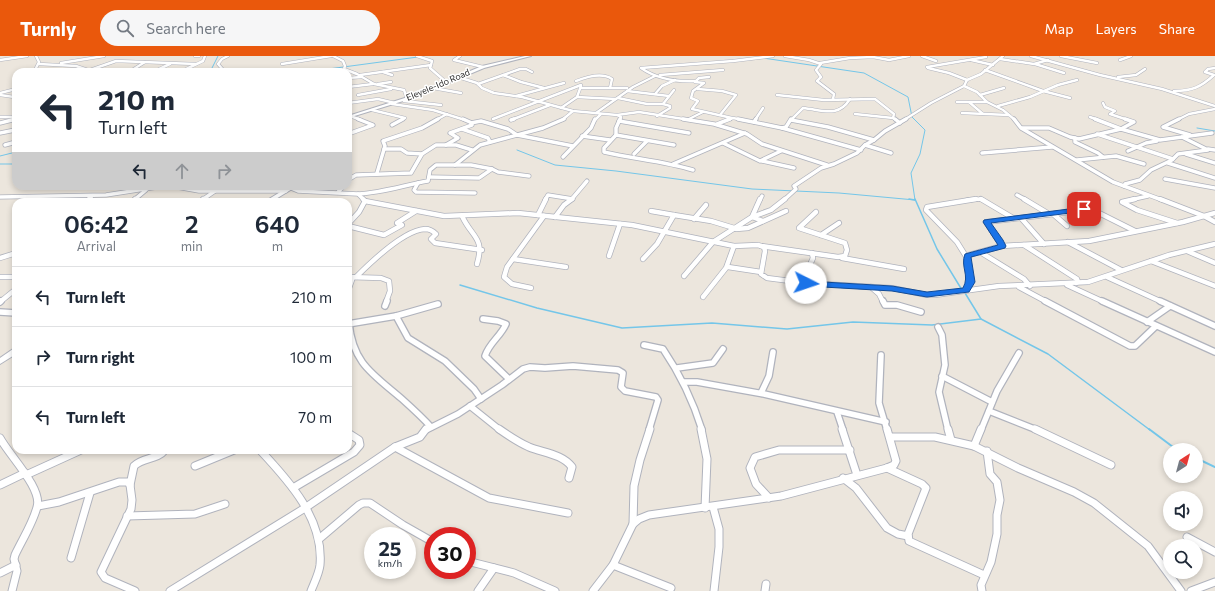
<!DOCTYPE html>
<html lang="en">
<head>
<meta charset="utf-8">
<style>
	body { margin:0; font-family:Commissioner,sans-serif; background:#f6f6f7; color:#1f2937; height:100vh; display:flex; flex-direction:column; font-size:15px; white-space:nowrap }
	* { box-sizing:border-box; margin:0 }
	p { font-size:13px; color:#747a83 }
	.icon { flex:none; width:22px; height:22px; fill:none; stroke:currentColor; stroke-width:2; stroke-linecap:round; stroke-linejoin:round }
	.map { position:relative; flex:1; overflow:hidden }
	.details { position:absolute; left:12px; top:142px; width:340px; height:256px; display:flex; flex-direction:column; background:#fff; border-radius:12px; box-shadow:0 2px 6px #0003 }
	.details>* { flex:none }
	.banner { position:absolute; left:12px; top:12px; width:340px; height:122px; border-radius:12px; box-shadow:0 2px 6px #0003; background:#fff; color:#1f2937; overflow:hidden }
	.needle { width:26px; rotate:36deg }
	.controls { position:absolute; left:1163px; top:387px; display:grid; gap:8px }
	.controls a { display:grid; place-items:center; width:40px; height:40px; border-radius:50%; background:#fff; box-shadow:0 2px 6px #0003; font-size:20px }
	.speed { position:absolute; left:364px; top:471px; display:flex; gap:8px; font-size:20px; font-weight:700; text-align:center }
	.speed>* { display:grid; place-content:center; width:52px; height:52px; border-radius:50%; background:#fff; box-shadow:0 2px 6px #0003; line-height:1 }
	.speed small { font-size:10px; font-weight:400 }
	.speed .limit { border:6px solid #d22; background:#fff; color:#111 }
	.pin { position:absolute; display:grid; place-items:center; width:34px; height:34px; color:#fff; margin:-17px; border-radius:8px; box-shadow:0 2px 6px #0006 }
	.me { position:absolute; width:44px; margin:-22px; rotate:94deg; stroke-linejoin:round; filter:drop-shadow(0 0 3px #0008) }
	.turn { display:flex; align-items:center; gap:14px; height:84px; padding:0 20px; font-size:18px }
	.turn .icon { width:52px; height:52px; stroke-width:2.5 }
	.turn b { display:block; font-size:28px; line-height:34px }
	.lanes { display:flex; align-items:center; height:38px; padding:0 20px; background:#0003; justify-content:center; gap:20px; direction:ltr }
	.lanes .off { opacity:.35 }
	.eta { display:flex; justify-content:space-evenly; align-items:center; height:68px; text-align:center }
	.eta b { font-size:24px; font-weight:600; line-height:28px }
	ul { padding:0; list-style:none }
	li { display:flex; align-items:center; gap:12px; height:60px; padding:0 20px; border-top:1px solid #e0e1e3 }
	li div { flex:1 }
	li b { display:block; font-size:15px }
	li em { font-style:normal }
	header { display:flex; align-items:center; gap:24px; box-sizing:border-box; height:56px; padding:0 20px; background:#ea580c; color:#fff }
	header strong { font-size:19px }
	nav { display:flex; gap:22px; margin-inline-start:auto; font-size:14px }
	.search { width:280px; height:36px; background:#f6f6f7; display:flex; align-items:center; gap:10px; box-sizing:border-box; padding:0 14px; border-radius:22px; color:#747a83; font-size:15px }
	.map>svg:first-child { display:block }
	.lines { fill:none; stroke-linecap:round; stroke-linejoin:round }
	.stream-far2 { stroke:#74c6e9; stroke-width:1 }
	.stream-far1 { stroke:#74c6e9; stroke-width:1.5 }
	.stream { stroke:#74c6e9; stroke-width:2 }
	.minor-far4-casing { stroke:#b0b3bd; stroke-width:3.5 }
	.minor-far3-casing { stroke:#b0b3bd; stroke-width:5 }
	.minor-far2-casing { stroke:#b0b3bd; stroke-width:6 }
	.minor-far1-casing { stroke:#b0b3bd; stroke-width:8 }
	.minor-casing { stroke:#b0b3bd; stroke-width:9 }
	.secondary-casing { stroke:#b0b3bd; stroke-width:2 }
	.minor-far4 { stroke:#fff; stroke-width:2.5 }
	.minor-far3 { stroke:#fff; stroke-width:3.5 }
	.minor-far2 { stroke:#fff; stroke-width:4.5 }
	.minor-far1 { stroke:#fff; stroke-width:5.5 }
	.minor { stroke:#fff; stroke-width:7 }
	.secondary { fill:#fff; fill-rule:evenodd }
	.route { fill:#1a73e8; stroke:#114b97 }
	.labels { text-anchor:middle; stroke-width:3; stroke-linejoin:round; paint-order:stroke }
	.far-street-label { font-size:9px; fill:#2a2a2a; stroke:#fff }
</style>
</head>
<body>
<header>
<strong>Turnly</strong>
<div class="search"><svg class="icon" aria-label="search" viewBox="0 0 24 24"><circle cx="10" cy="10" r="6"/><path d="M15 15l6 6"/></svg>Search here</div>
<nav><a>Map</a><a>Layers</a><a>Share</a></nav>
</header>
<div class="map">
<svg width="1215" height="535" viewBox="0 0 1215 535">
	<rect width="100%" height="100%" fill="#ece6dd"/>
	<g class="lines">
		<!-- stream-far2 -->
		<g class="stream-far2">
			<path d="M763 2 864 17 908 41 912 61 925 74 920 98 911 117 915 144"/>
			<path d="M210 16 218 0"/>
			<path d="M306 16 418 1"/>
			<path d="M1197 72 1215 75"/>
			<path d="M517 94 555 109 616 115 752 133 839 137 915 144"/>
			<path d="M0 100 16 96"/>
			<path d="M0 108H16"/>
		</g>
		<!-- stream-far1 -->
		<g class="stream-far1">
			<path d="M909 143 915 144"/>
			<path d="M915 143 937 193 962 234"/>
			<path d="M460 229 537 252 622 272 712 267 787 273 853 266 932 269 981 263"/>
			<path d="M965 237 981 263 1048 298 1150 374"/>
		</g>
		<!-- stream -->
		<g class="stream">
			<path d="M1149 373 1177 394"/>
			<path d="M1196 402 1215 411"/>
		</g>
		<defs>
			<g id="minor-far4">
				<path d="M36 0 39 6 35 14 39 16"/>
				<path d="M195 0H199"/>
				<path d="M333 0 343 5 345 10 344 13 357 18 374 28 404 34 407 43"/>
				<path d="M417 0 432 5 431 9"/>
				<path d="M460 0 454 4 483 11"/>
				<path d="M785 0 809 4 821 8 816 14 821 21 817 25 834 38 833 43"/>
				<path d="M922 0 936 5"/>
				<path d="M1003 0 981 18 967 24 964 30 977 36 987 46 1003 54 1015 64"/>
				<path d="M1031 0 1100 19 1162 33 1215 50"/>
				<path d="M1061 0 1097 7"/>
				<path d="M1000 3 1034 8 1048 4"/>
				<path d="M0 4 27 0"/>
				<path d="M971 4 993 9"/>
				<path d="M1120 4 1131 0"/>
				<path d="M61 7 104 0"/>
				<path d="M820 7 850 2 873 1 889 4 909 0"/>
				<path d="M39 8 76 10 91 15"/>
				<path d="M282 8 331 0"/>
				<path d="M1035 8 1064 17"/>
				<path d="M927 11 986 1"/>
				<path d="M928 12 949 17 967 24"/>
				<path d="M90 14 116 5 196 8"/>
				<path d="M985 14 1043 35 1070 42"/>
				<path d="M129 16 145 6"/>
				<path d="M158 16 157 14 170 8"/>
				<path d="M180 16 203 5 205 0"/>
				<path d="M225 16 218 8 222 3 228 0"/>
				<path d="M383 16 392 19"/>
				<path d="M360 19 431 9 430 12 446 26"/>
				<path d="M503 19 521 26 544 32"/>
				<path d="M660 19 723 14"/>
				<path d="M458 21 477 27 482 32 494 37 522 41 573 55 617 59 639 56 690 64"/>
				<path d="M709 21 699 22 696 25C677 26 657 23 641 12L733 5 773 0"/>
				<path d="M1118 21 1136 19 1145 13"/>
				<path d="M348 22 362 21"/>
				<path d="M576 25C586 21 602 16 612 23L610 32"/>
				<path d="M695 26 704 27 693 35 691 42 698 45 692 53 732 62"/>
				<path d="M378 28 391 26"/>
				<path d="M478 28 520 13H526L532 16"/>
				<path d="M348 31 373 28"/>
				<path d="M433 32 461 37"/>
				<path d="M581 32H627"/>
				<path d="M698 33 722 35 736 39 720 59"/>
				<path d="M627 35 669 40"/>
				<path d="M1174 35C1192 35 1201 31 1214 19L1205 16 1208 13 1215 12"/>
				<path d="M0 37 16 33"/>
				<path d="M655 38 662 30 675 24"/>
				<path d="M0 39 14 41"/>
				<path d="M358 39 391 33"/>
				<path d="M777 39 824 44 875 43 894 58 893 62"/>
				<path d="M980 39 1004 32"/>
				<path d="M516 40 564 27"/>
				<path d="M577 41 616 43"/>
				<path d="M618 42 647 48H663"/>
				<path d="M404 45 441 49"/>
				<path d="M957 46H987"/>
				<path d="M969 46 983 58"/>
				<path d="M348 47 378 43 395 47"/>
				<path d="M1103 47 1105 51 1115 55 1110 58 1128 64"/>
				<path d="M392 48 433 54 465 64"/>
				<path d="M998 50 1030 41 1058 29 1077 24"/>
				<path d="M561 52 577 41 581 30"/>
				<path d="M372 54 405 62 401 64"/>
				<path d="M596 57 633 31 655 20"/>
				<path d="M962 57 1009 59"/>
				<path d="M855 58 893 62 896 64"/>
				<path d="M617 59 621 61 620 64"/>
				<path d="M350 60 361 64"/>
				<path d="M657 60 670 52V50L663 48 674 34"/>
				<path d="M0 61H15"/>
				<path d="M1090 61 1098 64"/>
				<path d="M493 63 581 29"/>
				<path d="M689 63 703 56"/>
				<path d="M12 64 16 63"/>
				<path d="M436 64 447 58"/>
				<path d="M511 64 550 49"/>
				<path d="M562 64 573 55"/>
				<path d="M595 64 601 58"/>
				<path d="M727 64 733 62 743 64"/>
				<path d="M755 64 763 52"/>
				<path d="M791 64 803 52C823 54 838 62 850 43"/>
				<path d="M904 64 931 47 964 30"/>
				<path d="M1177 64 1189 58 1215 53"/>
			</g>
			<g id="minor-far3">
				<path d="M620 63 616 72V79L604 92V96C634 103 664 105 693 114"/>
				<path d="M683 63 714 68 747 78 762 88 827 109"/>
				<path d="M738 63 782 72 861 94"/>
				<path d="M895 63 900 67"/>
				<path d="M1014 63 1021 72 1113 126 1162 144"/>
				<path d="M1095 63 1121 73 1134 66 1125 63"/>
				<path d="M1179 63 1163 71 1190 79"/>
				<path d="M511 64 514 63"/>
				<path d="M619 65 689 77"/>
				<path d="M754 66 756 63"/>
				<path d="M0 67 16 63"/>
				<path d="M471 67 481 65 508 73 517 79 573 90"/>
				<path d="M717 68 730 63"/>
				<path d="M392 69 403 63"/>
				<path d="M782 72 786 71 791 63"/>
				<path d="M1022 72H1049L1070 81 1079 83 1121 73 1160 84 1212 77"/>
				<path d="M462 73 488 82 490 86"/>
				<path d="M0 77 15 74"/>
				<path d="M348 78 373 69 358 63"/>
				<path d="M1097 78 1173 103"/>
				<path d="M616 79 674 89"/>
				<path d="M582 80 610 84"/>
				<path d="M1075 82V86L1098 97 1103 101"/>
				<path d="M874 84 885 75 906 63"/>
				<path d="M723 87 760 105 781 95"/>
				<path d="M5 89 16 86"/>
				<path d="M446 89 458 82 450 77 472 69V67L463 63"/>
				<path d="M865 89 891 97"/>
				<path d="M384 93H401L407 97 422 98 436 89H456L472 94"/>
				<path d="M1208 93 1215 94"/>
				<path d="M1128 95 1146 87 1157 85"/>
				<path d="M982 97 1052 91"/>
				<path d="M634 98 647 85"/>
				<path d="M1186 98 1215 107"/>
				<path d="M563 101 591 72 595 63"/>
				<path d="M1077 104 1116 100 1144 108"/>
				<path d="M762 105 794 112"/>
				<path d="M1168 107 1215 122"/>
				<path d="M673 108 745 77"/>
				<path d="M455 109 480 89 543 72 564 63"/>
				<path d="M377 117 385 90 383 85 422 72 438 63"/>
				<path d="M429 121 479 122 492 113"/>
				<path d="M1165 123 1215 132"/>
				<path d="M348 124 356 119 411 117 422 98"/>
				<path d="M418 127 414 134 416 136 475 137"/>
				<path d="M171 130 199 135H286"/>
				<path d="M1124 130 1125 128 1140 124 1151 114 1172 104 1178 98 1208 94 1182 81"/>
				<path d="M291 132 298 135 358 138 364 144"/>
				<path d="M338 136 344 130"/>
				<path d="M358 138C382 137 405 129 428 125L430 114 436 109H471L492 113 498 116 529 120"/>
				<path d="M1017 139 1026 144"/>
				<path d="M0 141 106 139 164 130"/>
				<path d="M88 144 92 140"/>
				<path d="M134 144 146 134"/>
				<path d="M202 144 215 135"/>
				<path d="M545 144 548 139 573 143"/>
				<path d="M571 144 587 125"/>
				<path d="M760 144 762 140"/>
				<path d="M784 144 796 133 794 130 821 112 834 108 857 97 865 89 874 84 828 71 791 64"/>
				<path d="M967 144 980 143 983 144"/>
				<path d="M1130 144 1148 140"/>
			</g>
			<g id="minor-far2">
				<path d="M363 143 365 145 444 160 518 157 632 169 734 190 758 189 764 191 765 195 761 218 767 222 806 227 892 232 927 239H935L999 230 1088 226 1169 199 1215 188"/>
				<path d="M981 143 1013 162"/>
				<path d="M1024 143 1049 158"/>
				<path d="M1135 143 1122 146 1137 154 1177 167"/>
				<path d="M1160 143 1204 160 1215 166"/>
				<path d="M86 146 89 143"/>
				<path d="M132 146 135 143"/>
				<path d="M200 146 203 143"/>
				<path d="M1053 158 1091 153 1135 175"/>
				<path d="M538 159 546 143"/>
				<path d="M674 159 711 165 734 172"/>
				<path d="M462 160C472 182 485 181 477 208"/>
				<path d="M555 161 564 149 572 143"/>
				<path d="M1021 162 1044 188"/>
				<path d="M694 163 706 149"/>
				<path d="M763 165 752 161 771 154 785 143"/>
				<path d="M348 168 359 156 365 145"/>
				<path d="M348 170 384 179 402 169 397 167 416 155"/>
				<path d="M736 173 748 172 786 155"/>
				<path d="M821 179 839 167"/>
				<path d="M1068 186 1121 214"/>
				<path d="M1024 189 1077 223 1078 226 1076 227"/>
				<path d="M761 190 838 201 845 200 847 194 845 187 799 172 816 156"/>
				<path d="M1002 190 986 166 1053 158 1067 170"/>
				<path d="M1187 195 1215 207"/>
				<path d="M980 196 1024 223 1030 230"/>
				<path d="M609 200 620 168"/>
				<path d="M0 202 16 197"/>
				<path d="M842 202 904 213"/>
				<path d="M967 202 957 186 926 154 927 151 976 143"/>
				<path d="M513 203 566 211"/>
				<path d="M643 203 657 188 674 159 651 155"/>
				<path d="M1151 205 1215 230"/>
				<path d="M728 211 761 216"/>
				<path d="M684 220 713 186 752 161 760 143"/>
				<path d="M0 221H16"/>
				<path d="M348 221 381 222 389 225 390 235 386 246"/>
				<path d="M356 221C370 207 404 174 425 173 429 173 433 175 436 178L431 183 435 187 482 194"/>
				<path d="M1107 221 1162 246"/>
				<path d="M811 227 809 211 813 202 812 197"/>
				<path d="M1067 229 1104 246"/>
				<path d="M871 231 879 238 883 246"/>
				<path d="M1019 231 1047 246"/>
				<path d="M531 232 512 228 504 221 507 211 544 160"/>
				<path d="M966 234 971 222 967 202 969 199 1002 190 1089 185 1183 166 1215 157"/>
				<path d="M348 235 353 221"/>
				<path d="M703 241 726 212 734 190"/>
				<path d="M0 246 16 233"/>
			</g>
			<g id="minor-far1">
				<path d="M883 245 885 249H897L921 256"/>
				<path d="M1045 245 1130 290H1135L1156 270"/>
				<path d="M1102 245 1215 296"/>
				<path d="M1160 245 1215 270"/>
				<path d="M0 246 1 245"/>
				<path d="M385 250 387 245"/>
				<path d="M0 256 16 257"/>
				<path d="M396 260 408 282 445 305 474 333 481 343"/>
				<path d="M483 263 498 265 506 268C501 280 489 287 485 300L509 323"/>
				<path d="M1147 266 1170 250"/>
				<path d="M349 267C353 308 373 318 402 343 412 352 422 361 431 371"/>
				<path d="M348 268 396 260 438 248"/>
				<path d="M938 271 942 279 945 309 939 336 948 374"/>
				<path d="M644 289 663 293C680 318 693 345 702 374"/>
				<path d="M881 299 879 347 887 374"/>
				<path d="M677 312 713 307 723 293"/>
				<path d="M942 320 992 346"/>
				<path d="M683 326H697L764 338 886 366"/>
				<path d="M761 337 769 320 773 296"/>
				<path d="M470 350 500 374"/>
				<path d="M989 355 1037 374"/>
				<path d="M837 356 843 374"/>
				<path d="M426 374 458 358 502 329 523 313 530 311 545 312 573 310 618 314 623 317 621 331 625 335 656 341 658 344 649 374"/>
				<path d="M981 374 997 335 1019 297"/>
			</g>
			<g id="minor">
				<path d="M499 373C509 380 518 386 529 391 544 397 562 398 572 411L569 422"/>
				<path d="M701 373 707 403 705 452"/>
				<path d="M842 373 857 419"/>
				<path d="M948 373 951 384"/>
				<path d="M1035 373 1111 409"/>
				<path d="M890 381H935L974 390 1018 412 1074 436 1094 447 1148 490 1181 535"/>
				<path d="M0 382C9 399 43 433 37 451 33 467 22 484 15 499L14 503 17 515 12 535"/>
				<path d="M974 390 981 373"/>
				<path d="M395 391 489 442 568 457"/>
				<path d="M260 394C289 425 324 463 320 509 319 518 314 527 311 535"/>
				<path d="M195 410 234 394"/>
				<path d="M887 412 922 428 926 432 908 478 909 485 984 519"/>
				<path d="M26 419 81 394"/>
				<path d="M843 422 856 432 887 472 898 478 908 480"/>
				<path d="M0 429 25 417"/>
				<path d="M293 432 354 396 360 389 359 384 348 377"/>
				<path d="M769 442 756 428 750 412 755 401 779 394H850"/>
				<path d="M38 450 59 446 119 426H128L130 429"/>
				<path d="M713 451 719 473V491L714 535"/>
				<path d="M127 460 195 458 225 448"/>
				<path d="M633 468 634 430 640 404 650 373"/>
				<path d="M1187 481 1215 496"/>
				<path d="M319 483 359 449 363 447H370L403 469 433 486"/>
				<path d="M71 502 90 437"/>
				<path d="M467 505 514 517 555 535"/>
				<path d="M613 509 671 532"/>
				<path d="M0 517 16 509"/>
				<path d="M135 535 105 522 101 516 131 453 132 444 130 429 134 410C143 401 157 404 165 394"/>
				<path d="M170 535 305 452 395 391 420 381 426 373"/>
				<path d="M478 535 494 512"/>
				<path d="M593 535 613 509 633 468 639 463 649 459 781 440 887 412 894 409 896 405 887 373"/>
				<path d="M765 535 766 528"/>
				<path d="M982 535 981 529 991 506 997 478V459L1000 444 997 426 990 418 987 395"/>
				<path d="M1191 535 1215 526"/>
			</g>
			<g id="secondary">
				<path d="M525 0H531L484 12 413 42 348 62V60L411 40 482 10Z"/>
				<path d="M290 130H297L271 146H264Z"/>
				<path d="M13 293H16V298L0 308V302Z"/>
			</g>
		</defs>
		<!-- minor-far4 casing -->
		<use href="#minor-far4" class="minor-far4-casing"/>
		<!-- minor-far3 casing -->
		<use href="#minor-far3" class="minor-far3-casing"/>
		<!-- minor-far2 casing -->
		<use href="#minor-far2" class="minor-far2-casing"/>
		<!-- minor-far1 casing -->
		<use href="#minor-far1" class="minor-far1-casing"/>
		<!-- minor casing -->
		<use href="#minor" class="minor-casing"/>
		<!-- secondary casing -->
		<use href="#secondary" class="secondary-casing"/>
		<!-- minor-far4 -->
		<use href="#minor-far4" class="minor-far4"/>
		<!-- minor-far3 -->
		<use href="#minor-far3" class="minor-far3"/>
		<!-- minor-far2 -->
		<use href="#minor-far2" class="minor-far2"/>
		<!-- minor-far1 -->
		<use href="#minor-far1" class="minor-far1"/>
		<!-- minor -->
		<use href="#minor" class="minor"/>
		<!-- secondary -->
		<use href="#secondary" class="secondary"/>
	</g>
	<!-- route -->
	<path class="route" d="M1084 151 1087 153 1086 155 991 167 1003 184 1006 190 1005 192 971 201 975 226 969 236 927 241 892 235 806 230 802 227 806 225 892 230 927 236 963 232C970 219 960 211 965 198L998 189 983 166 984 164Z"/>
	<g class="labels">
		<!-- far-street labels -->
		<g class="far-street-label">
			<text transform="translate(438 29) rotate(-23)" y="3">Eleyele-Ido Road</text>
		</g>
	</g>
</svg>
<div class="controls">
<a><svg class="needle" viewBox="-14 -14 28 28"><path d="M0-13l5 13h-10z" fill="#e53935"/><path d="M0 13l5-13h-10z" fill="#747a83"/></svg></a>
<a><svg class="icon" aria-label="sound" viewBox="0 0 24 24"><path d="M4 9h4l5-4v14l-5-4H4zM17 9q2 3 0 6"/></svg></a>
<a><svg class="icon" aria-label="search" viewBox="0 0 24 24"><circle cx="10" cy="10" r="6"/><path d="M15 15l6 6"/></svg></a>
</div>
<div class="speed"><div>25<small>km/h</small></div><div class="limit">30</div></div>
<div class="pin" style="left:1084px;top:153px;background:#d93025"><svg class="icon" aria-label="arrive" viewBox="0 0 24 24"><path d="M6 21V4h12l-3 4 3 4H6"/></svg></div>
<svg class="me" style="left:806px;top:227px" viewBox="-20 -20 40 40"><circle r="19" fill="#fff"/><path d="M0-13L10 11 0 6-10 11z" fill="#1a73e8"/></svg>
<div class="banner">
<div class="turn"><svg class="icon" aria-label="left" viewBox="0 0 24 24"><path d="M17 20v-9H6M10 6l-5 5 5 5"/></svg><div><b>210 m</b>Turn left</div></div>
<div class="lanes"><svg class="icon" aria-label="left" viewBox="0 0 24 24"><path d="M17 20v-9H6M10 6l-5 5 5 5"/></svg><svg class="icon off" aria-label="ahead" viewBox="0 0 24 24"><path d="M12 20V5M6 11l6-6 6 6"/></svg><svg class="icon off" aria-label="right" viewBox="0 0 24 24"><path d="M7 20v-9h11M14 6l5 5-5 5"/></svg></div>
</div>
<section class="details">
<div class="eta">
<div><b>06:42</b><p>Arrival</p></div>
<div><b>2</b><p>min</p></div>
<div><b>640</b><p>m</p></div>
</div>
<ul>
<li><svg class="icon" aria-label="left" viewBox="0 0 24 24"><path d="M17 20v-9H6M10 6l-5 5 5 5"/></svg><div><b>Turn left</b></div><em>210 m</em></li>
<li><svg class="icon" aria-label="right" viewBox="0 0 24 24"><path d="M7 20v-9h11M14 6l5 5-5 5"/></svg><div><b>Turn right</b></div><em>100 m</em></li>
<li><svg class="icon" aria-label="left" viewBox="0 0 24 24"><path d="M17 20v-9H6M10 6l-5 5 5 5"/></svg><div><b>Turn left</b></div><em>70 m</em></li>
</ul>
</section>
</div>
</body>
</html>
